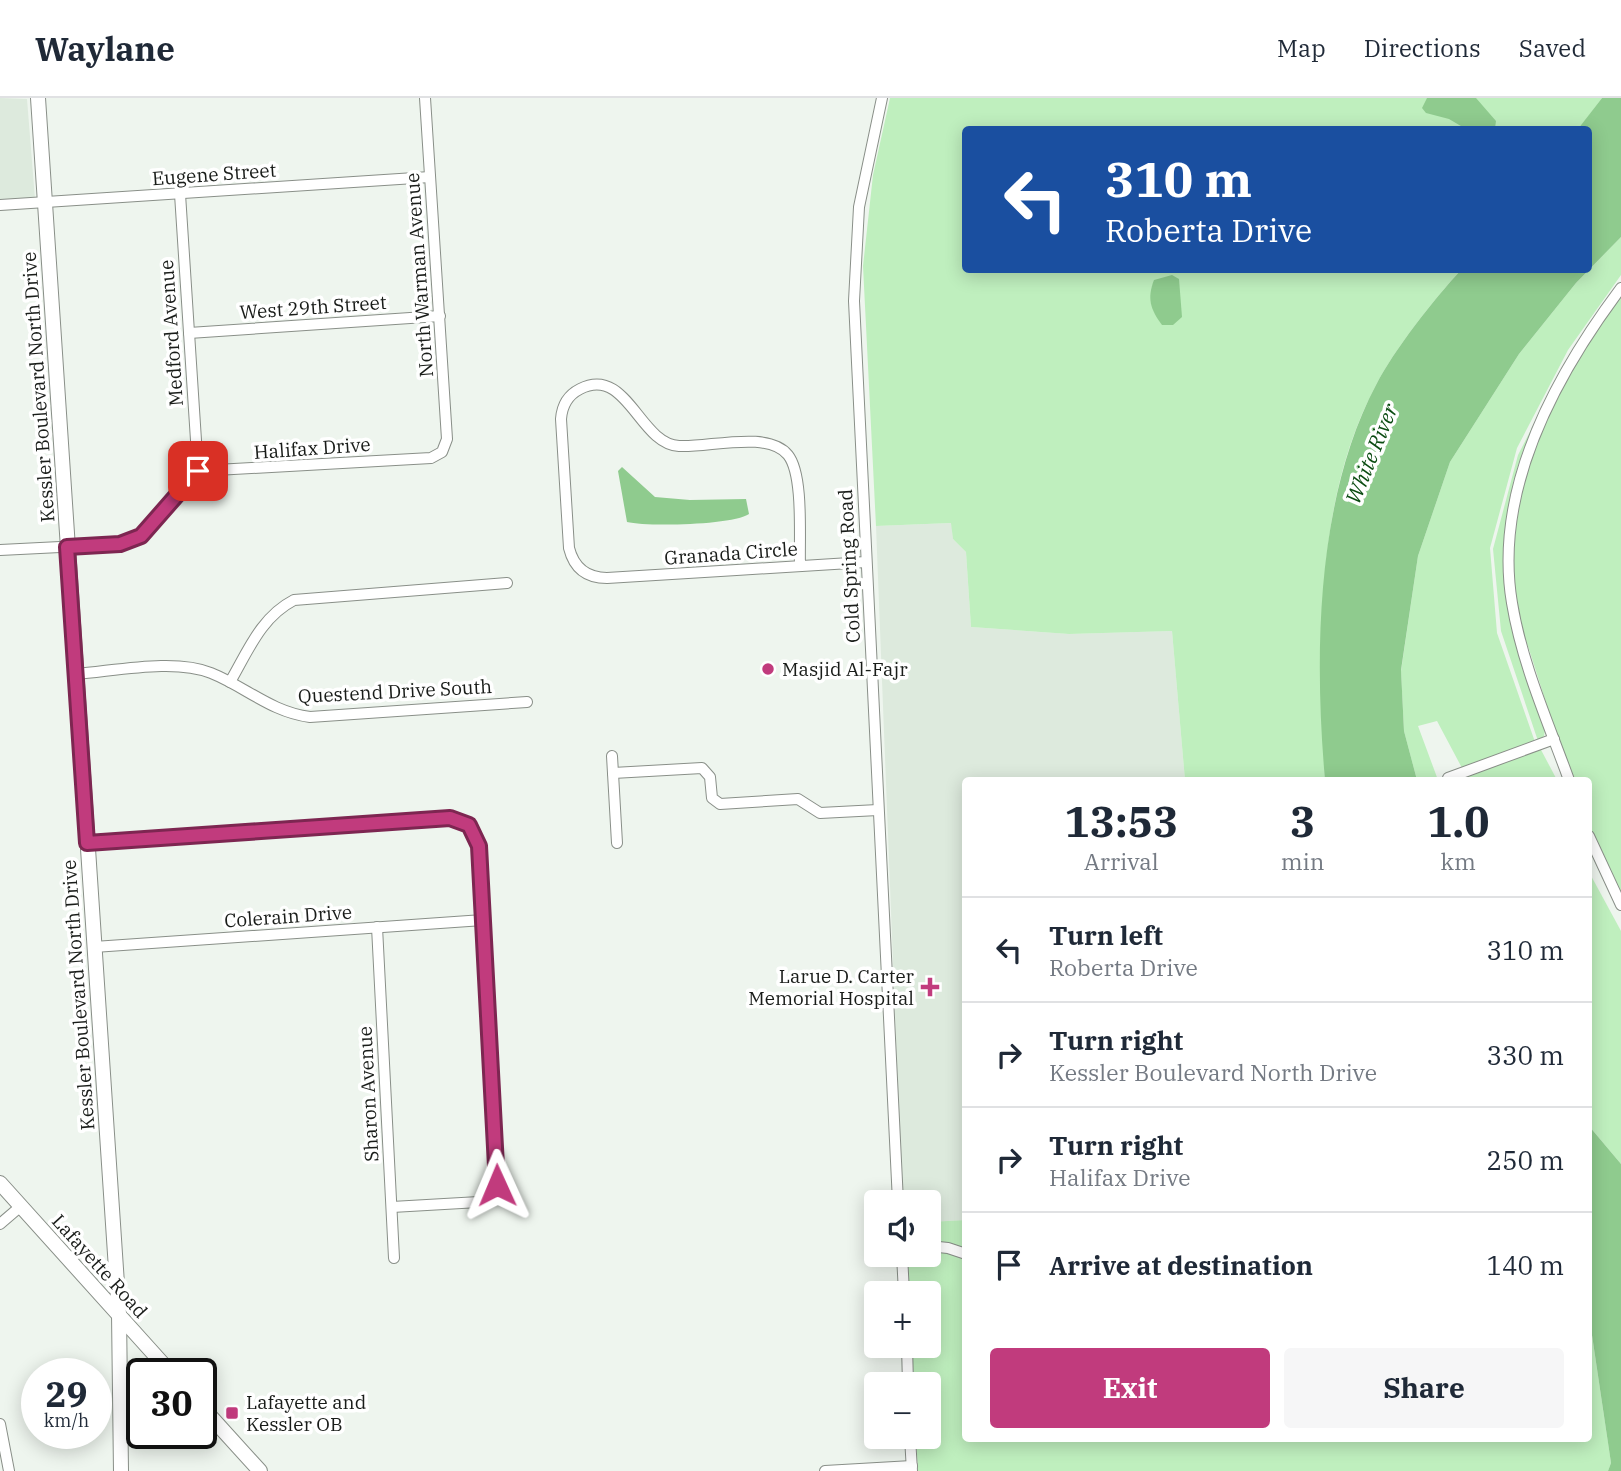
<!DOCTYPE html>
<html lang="en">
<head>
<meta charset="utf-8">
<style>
	body { margin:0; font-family:"IBM Plex Serif",serif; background:#f6f6f7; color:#1f2937; height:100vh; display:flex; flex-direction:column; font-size:26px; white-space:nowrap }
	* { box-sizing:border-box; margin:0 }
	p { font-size:23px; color:#747a83 }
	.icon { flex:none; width:38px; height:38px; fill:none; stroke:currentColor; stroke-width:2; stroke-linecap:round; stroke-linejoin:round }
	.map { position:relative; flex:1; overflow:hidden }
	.drawer { position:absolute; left:962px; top:679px; width:630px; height:665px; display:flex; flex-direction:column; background:#fff; border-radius:7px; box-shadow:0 4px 18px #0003 }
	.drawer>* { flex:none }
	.guide { position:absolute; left:962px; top:28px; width:630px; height:147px; border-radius:7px; box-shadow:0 4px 18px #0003; background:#1a4fa0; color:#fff; overflow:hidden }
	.tools { position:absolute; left:864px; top:1092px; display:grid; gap:14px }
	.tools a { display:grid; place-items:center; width:77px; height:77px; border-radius:7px; background:#fff; box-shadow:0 4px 18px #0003; font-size:35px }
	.speed { position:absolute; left:21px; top:1260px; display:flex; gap:14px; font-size:35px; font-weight:700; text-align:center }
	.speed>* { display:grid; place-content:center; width:91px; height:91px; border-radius:50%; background:#fff; box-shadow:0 4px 18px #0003; line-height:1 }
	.speed small { font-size:18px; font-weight:400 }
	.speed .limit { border:4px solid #111; border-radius:10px; background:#fff; color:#111 }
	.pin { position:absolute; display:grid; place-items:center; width:60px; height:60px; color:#fff; margin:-30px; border-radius:14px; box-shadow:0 4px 10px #0006 }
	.me { position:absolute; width:77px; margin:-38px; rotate:359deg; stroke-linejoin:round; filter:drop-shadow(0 0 5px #0008) }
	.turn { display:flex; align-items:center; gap:24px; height:147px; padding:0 28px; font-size:32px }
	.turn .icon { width:91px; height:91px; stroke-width:2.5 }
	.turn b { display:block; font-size:49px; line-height:60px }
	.eta { display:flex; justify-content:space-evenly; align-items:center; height:119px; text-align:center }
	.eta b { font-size:42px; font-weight:700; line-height:49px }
	.primary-button { display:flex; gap:14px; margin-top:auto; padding:14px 28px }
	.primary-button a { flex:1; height:80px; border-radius:7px; background:#c13b7d; color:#fff; font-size:28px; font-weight:700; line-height:80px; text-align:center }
	.primary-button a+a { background:#f6f6f7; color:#1f2937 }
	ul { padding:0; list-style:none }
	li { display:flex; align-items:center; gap:21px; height:105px; padding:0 28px; border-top:2px solid #e0e1e3 }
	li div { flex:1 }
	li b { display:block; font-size:26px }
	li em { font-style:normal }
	header { display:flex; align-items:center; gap:42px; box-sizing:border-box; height:98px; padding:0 35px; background:#fff; border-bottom:2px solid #e0e1e3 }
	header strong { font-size:33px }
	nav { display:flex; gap:38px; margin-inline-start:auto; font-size:24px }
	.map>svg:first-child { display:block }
	.built { fill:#ddeadd }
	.green { fill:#bfefbe }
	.water { fill:#8fcb8e }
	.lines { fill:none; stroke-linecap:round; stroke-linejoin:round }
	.minor-casing { stroke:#898f88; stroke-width:12 }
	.major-casing { stroke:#898f88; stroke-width:16 }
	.minor { stroke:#fff; stroke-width:10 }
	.major { stroke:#fff; stroke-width:14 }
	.route-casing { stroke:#7d2651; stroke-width:18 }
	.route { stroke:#c13b7d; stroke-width:12 }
	.poi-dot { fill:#c13b7d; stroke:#fff; stroke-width:2.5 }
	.labels { text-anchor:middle; stroke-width:7; stroke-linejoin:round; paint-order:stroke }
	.street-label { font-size:19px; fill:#191c19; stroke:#fff }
	.poi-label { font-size:19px; fill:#191c19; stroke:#fff; text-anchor:start }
	.water-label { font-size:21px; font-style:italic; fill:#0b4c12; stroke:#fff }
</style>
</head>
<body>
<header>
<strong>Waylane</strong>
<nav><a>Map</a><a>Directions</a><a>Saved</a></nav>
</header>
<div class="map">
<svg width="1621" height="1373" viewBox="0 0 1621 1373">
	<rect width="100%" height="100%" fill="#eef5ee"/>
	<!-- built -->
	<g class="built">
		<path d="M0 0 27 1 35 101 0 103Z"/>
		<path d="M952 425 953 441 966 454 971 529 1069 536 1172 533 1185 682H966V1122L929 1124V1104H908L902 1096 876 428Z"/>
	</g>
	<!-- green -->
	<g class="green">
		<path d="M890 0H1602L1578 32H966V172H1461C1434 201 1394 252 1376 287 1312 407 1320 551 1325 682H1185L1172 533 1069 536 971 529 966 454 953 441 951 425 876 428 863 168 873 77Z"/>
		<path d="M1621 139V177L1568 252 1517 350 1490 450 1497 535 1535 644 1462 670 1437 623 1418 628 1438 682H1417L1404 633 1401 573 1418 458 1450 364 1519 256 1576 185Z"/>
		<path d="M1621 198V802L1589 738V682H1571C1559 645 1547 608 1535 570 1530 552 1521 533 1518 514 1498 398 1554 290 1621 198Z"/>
		<path d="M1568 260C1552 291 1534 323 1522 356 1487 454 1511 540 1545 632L1544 638 1538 643 1501 533 1493 451 1518 357Z"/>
		<path d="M1540 650 1557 682H1465L1464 679Z"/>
		<path d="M1589 774 1621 833V1066L1589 1028Z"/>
		<path d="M966 1122V1340H1589V1217L1611 1365 1608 1373H918L916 1339H929V1286H914L912 1248H929V1195H909L908 1169 922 1163V1157H929V1124Z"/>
	</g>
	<!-- water -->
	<g class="water">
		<path d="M1427 0H1476L1496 23 1495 30 1466 31 1449 21 1426 15 1422 10Z"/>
		<path d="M1602 0H1621V139L1576 185 1519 256 1450 364 1418 458 1401 572 1404 633 1417 682H1325C1314 557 1316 400 1376 287 1394 252 1434 201 1461 172H1589V32L1578 31Z"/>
		<path d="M1172 177 1179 181 1182 219 1173 227H1162C1150 211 1147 200 1154 182Z"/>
		<path d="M622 369 655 399 690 402 746 401 749 416C733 427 647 429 627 424L618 373Z"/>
		<path d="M1589 1028 1621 1066V1373H1608L1611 1365 1589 1217Z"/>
	</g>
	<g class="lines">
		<defs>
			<g id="minor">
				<path d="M882 0 859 109 854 203 898 1104"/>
				<path d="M180 96 198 373"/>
				<path d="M0 107 430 79"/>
				<path d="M189 235 440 218"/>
				<path d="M0 452 120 446C156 439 173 397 198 373L431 360 442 354 447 341 425 0"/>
				<path d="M800 468C799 442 804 377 788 357 768 332 708 350 679 348 639 346 627 267 580 291 568 297 562 308 561 321L569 450C574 470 587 480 607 480 693 475 780 469 866 464"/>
				<path d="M76 576C115 573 175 560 211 575 246 589 271 614 310 619L527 604"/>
				<path d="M230 584C248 553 261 519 294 502L507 485"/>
				<path d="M612 658 617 745"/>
				<path d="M613 675 702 670 710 679 712 700 720 706 798 701 820 715 878 712"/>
				<path d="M1448 680 1554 641"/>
				<path d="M1569 682C1548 624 1522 566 1512 505 1493 392 1555 278 1621 190"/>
				<path d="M1589 738 1621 807"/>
				<path d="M87 745 450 720C466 722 476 731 479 748L497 1087 491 1097 479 1104 392 1109"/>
				<path d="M377 829 394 1160"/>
				<path d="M94 849 483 822"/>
				<path d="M0 1126 21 1108"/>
				<path d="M929 1148 948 1150 966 1156"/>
				<path d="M902 1157 904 1195"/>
				<path d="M907 1248 908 1286"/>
				<path d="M0 1326 9 1373"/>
				<path d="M910 1339 912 1373"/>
				<path d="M825 1373 912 1368"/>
			</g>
			<g id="major">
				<path d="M38 0 119 1216 121 1373"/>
				<path d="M0 1085 172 1276"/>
				<path d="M201 1308 260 1373"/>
			</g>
		</defs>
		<!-- minor casing -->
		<use href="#minor" class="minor-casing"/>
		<!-- major casing -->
		<use href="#major" class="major-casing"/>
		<!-- minor -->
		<use href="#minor" class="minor"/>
		<!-- major -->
		<use href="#major" class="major"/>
	</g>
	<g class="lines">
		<defs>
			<path id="route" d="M198 373 141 438 120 446 67 449 87 745 450 720 469 727 479 748 497 1087"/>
		</defs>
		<!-- route casing -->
		<use href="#route" class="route-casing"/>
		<!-- route -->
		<use href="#route" class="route"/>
	</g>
	<!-- markers -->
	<g class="poi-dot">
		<circle cx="768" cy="571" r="7"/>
		<path d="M926.5 878.5h7v7h7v7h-7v7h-7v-7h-7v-7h7z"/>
		<rect x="225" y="1308" width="14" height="14" rx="3.5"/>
	</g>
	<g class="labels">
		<!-- street labels -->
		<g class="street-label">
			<text transform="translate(214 76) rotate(-4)" y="7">Eugene Street</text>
			<text transform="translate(419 177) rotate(-94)" y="7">North Warman Avenue</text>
			<text transform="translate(313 209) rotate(-4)" y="7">West 29th Street</text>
			<text transform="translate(171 235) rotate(-94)" y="7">Medford Avenue</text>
			<text transform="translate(38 289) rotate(-94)" y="7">Kessler Boulevard North Drive</text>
			<text transform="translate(312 350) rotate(-4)" y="7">Halifax Drive</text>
			<text transform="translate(731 455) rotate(-4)" y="7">Granada Circle</text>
			<text transform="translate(849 468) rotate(-93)" y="7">Cold Spring Road</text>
			<text transform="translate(395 593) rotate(-3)" y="7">Questend Drive South</text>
			<text transform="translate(288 818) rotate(-4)" y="7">Colerain Drive</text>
			<text transform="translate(78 897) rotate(-94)" y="7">Kessler Boulevard North Drive</text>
			<text transform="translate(368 996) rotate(-93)" y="7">Sharon Avenue</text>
			<text transform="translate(100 1168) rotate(48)" y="7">Lafayette Road</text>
		</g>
		<!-- poi labels -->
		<g class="poi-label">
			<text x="782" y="578">Masjid Al-Fajr</text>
			<text x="914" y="885" text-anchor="end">Larue D. Carter<tspan x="914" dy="22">Memorial Hospital</tspan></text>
			<text x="246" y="1311">Lafayette and<tspan x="246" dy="22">Kessler OB</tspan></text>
		</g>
		<!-- water labels -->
		<g class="water-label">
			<text transform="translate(1372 356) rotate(-68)" y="7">White River</text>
		</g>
	</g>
</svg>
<div class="tools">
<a><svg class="icon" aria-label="sound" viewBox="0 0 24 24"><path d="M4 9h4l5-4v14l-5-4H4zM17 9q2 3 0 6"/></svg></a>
<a>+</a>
<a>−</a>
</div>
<div class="speed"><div>29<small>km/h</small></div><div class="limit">30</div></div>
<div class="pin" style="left:198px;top:373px;background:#d93025"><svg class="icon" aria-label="arrive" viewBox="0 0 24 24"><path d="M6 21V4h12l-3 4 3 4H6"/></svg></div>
<svg class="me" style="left:497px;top:1087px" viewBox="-20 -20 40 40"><path d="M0-17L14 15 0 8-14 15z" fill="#c13b7d" stroke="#fff" stroke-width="4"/></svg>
<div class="guide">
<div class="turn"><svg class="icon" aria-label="left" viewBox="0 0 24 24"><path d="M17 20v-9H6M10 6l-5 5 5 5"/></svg><div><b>310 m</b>Roberta Drive</div></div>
</div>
<section class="drawer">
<div class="eta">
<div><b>13:53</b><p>Arrival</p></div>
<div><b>3</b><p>min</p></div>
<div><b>1.0</b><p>km</p></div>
</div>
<ul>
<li><svg class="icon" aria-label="left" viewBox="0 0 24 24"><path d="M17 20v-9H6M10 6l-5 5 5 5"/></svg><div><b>Turn left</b><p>Roberta Drive</p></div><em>310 m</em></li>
<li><svg class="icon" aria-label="right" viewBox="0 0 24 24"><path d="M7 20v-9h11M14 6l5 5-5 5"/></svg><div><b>Turn right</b><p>Kessler Boulevard North Drive</p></div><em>330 m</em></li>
<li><svg class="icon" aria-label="right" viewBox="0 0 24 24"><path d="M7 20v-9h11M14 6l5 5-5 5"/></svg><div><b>Turn right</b><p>Halifax Drive</p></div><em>250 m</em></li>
<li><svg class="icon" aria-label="arrive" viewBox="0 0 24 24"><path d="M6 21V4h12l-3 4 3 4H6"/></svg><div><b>Arrive at destination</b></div><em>140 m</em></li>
</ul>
<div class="primary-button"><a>Exit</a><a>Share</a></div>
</section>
</div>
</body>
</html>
